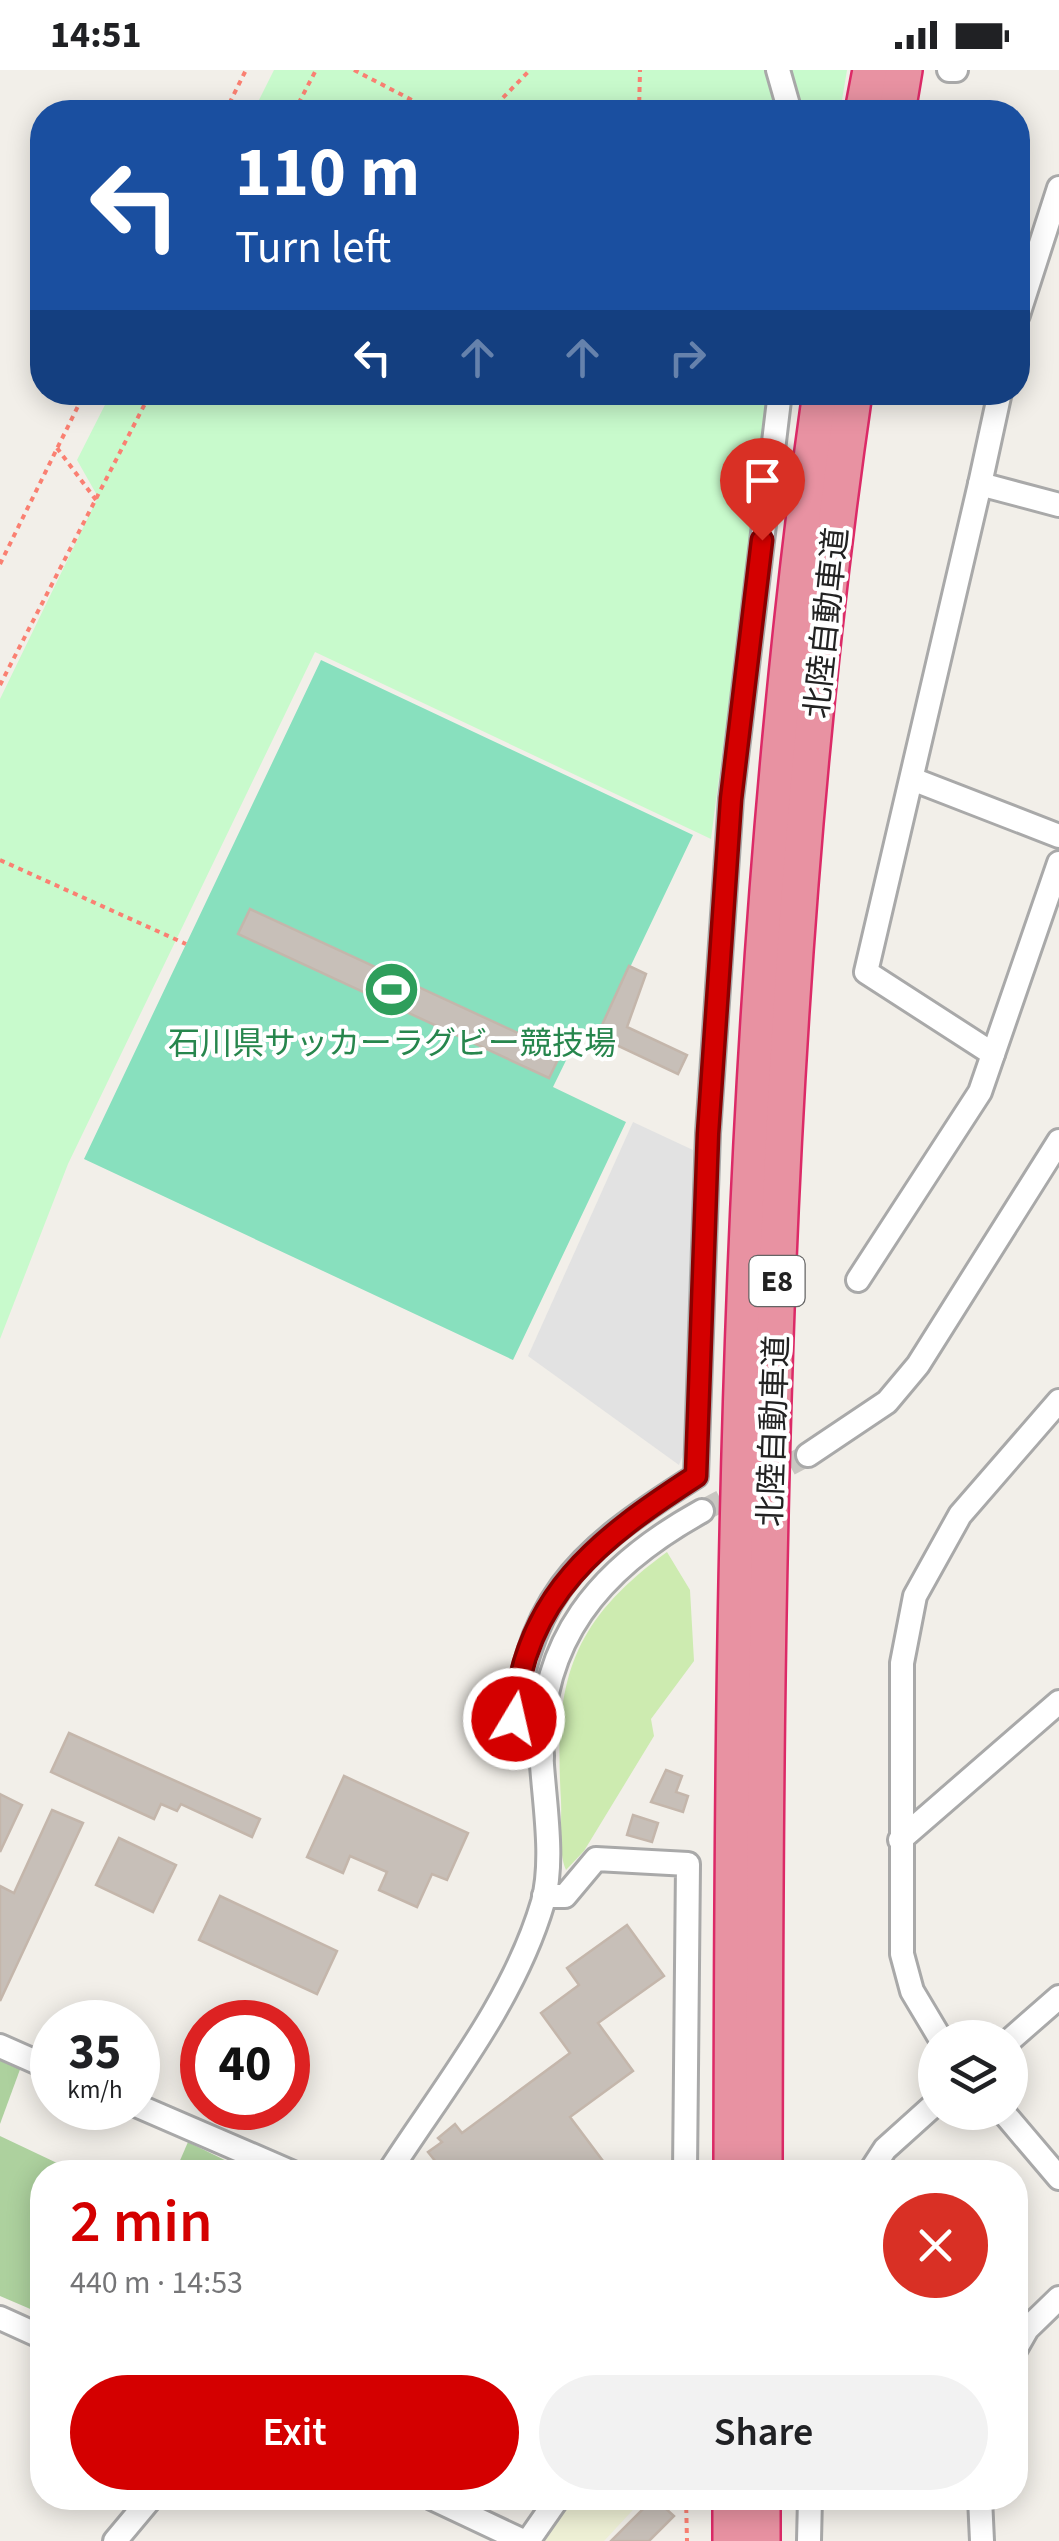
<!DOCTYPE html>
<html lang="en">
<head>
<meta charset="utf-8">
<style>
	body { margin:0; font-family:"Source Sans 3","Noto Sans JP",sans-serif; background:#f2f2f2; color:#202124; height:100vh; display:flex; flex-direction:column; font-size:38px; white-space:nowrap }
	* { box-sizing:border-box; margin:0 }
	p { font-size:32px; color:#757577 }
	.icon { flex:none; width:55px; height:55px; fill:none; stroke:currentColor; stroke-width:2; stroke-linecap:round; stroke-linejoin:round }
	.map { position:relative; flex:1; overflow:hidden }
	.drawer { position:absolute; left:30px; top:2090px; width:998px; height:350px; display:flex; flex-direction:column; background:#fff; border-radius:40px; box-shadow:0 5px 25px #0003 }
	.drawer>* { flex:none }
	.guide { position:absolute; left:30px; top:30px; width:1000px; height:305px; border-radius:40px; box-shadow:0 5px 25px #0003; background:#1a4fa0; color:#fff; overflow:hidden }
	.fabs { position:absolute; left:918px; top:1950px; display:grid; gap:20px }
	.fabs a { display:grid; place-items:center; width:110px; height:110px; border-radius:50%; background:#fff; box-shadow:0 5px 25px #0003; font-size:50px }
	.speed { position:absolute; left:30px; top:1930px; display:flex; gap:20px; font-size:50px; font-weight:700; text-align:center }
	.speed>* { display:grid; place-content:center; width:130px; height:130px; border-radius:50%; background:#fff; box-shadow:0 5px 25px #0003; line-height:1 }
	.speed small { font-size:25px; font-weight:400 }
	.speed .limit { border:15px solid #d22; background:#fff; color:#111 }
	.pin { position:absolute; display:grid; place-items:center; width:85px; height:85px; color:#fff; margin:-102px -42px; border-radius:50% 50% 50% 0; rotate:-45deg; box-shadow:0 0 10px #0007 }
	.pin .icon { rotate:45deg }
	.me { position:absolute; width:110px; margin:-55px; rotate:9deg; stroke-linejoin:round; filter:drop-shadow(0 0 8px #0008) }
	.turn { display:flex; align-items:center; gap:35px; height:210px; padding:0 40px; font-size:45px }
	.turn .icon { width:130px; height:130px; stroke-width:2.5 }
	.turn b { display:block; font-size:70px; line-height:85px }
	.lanes { display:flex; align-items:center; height:95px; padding:0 40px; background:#0003; justify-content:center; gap:50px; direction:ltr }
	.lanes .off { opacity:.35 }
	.round { display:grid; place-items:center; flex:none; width:105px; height:105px; border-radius:52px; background:#f2f2f2 }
	.headline { display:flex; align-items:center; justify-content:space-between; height:170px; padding:0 40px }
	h1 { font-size:60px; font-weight:600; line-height:75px; color:#d40000 }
	.primary-button { display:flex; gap:20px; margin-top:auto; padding:20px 40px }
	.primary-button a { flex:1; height:115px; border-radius:60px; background:#d40000; color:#fff; font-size:40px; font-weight:600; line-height:115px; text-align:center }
	.primary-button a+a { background:#f2f2f2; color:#202124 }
	.status { display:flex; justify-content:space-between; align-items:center; height:70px; padding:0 50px; background:#fff; direction:ltr }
	.status svg { height:28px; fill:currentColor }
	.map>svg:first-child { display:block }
	.farmland { fill:#eef0d5 }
	.grass { fill:#cdebb0 }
	.forest { fill:#add19e }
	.park { fill:#c8facc }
	.pitch { fill:#88e0be }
	.parking { fill:#e2e2e2 }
	.building { fill:#c7bfb8; stroke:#c4b6ab; stroke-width:2.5 }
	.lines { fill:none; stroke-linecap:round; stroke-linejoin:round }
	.minor-tunnel { stroke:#c8c6c1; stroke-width:22; stroke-dasharray:22 11; stroke-linecap:butt }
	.minor-casing { stroke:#a9a9a9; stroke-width:28 }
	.highway-casing { stroke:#dc2a67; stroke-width:40 }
	.path { stroke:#fa8072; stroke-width:4; stroke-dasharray:5 5; stroke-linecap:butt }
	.minor { stroke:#fff; stroke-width:22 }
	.highway { stroke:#e892a2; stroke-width:35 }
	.route-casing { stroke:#8a0000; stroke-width:25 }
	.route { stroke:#d40000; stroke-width:18 }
	.labels { text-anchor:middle; stroke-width:8; stroke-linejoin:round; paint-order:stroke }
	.shield { fill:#fff; stroke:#646464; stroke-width:2.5 }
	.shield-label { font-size:30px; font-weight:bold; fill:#222 }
	.street-label { font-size:32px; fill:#222; stroke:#fff }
	.leisure-label { font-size:32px; fill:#27864d; stroke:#fff }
</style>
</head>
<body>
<div class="status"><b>14:51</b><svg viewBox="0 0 49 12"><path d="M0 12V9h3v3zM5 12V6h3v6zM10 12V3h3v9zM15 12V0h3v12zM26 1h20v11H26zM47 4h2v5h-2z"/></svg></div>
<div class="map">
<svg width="1059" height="2471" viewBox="0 0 1059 2471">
	<rect width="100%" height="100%" fill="#f2efe9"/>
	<!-- farmland -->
	<path class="farmland" d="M567 2428H644L604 2471H535Z"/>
	<!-- grass -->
	<path class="grass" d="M667 1482 690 1520 694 1591 651 1649 654 1666 584 1781 566 1800C558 1782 562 1752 561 1731 554 1613 569 1553 667 1482Z"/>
	<!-- forest -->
	<g class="forest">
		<path d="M0 1983 22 1994 0 2054Z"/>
		<path d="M0 2066 76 2102H42V2244L0 2226Z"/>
		<path d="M188 2072 249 2102H175Z"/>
	</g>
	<!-- park -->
	<g class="park">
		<path d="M274 0H847L840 42H253Z"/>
		<path d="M111 323H769L711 769 315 582 68 1094 0 1269V629L98 427 77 390Z"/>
	</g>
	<!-- pitch -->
	<path class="pitch" d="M321 590 693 765 595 971 579 964 553 1017 626 1052 513 1290 84 1089Z"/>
	<!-- parking -->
	<path class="parking" d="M633 1052 693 1080 684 1382 679 1395 528 1286Z"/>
	<!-- building -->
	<g class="building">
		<path d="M250 839 561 983 549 1008 238 864Z"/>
		<path d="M629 896 646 904 627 957 687 985 678 1004 597 966Z"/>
		<path d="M69 1663 260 1749 252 1767 181 1734 177 1741 161 1734 154 1749 51 1702Z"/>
		<path d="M666 1700 682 1706 676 1722 688 1726 683 1742 651 1732Z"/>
		<path d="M344 1706 468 1763 447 1810 432 1804 417 1837 379 1820 387 1802 350 1786 343 1803 307 1787Z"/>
		<path d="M0 1724 22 1735 0 1782Z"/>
		<path d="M52 1740 83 1753 0 1931V1816L14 1823Z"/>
		<path d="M633 1745 658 1753 652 1772 627 1765Z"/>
		<path d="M119 1768 176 1795 153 1842 96 1815Z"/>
		<path d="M220 1826 337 1881 317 1924 199 1870Z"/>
		<path d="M627 1855 664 1906 598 1953 633 2001 570 2047 603 2091 587 2102H444L428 2082 442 2072 438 2068 455 2054 462 2063 570 1983 541 1943 579 1915 567 1898Z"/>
		<path d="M654 2428 674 2446 649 2471H611Z"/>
	</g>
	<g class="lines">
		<!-- minor-tunnel -->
		<path class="minor-tunnel" d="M702 1441 808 1385"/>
		<defs>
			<g id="minor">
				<path d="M778 0 790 42"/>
				<path d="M949 0H956"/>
				<path d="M1018 245 1059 118"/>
				<path d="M980 414 1000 322"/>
				<path d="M912 709 1059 766"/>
				<path d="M993 984 866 902 980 414 1059 435"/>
				<path d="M858 1210 980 1022 1059 793"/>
				<path d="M808 1385 887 1332 918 1295 1059 1071"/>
				<path d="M542 1686 512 1681C523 1529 573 1484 696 1406L708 1063 731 729 780 322"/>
				<path d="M900 1770 1059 1632"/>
				<path d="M544 1826H565L596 1789 688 1794 685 2102"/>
				<path d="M940 1968 912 1921 902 1884V1593L915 1526 960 1445 1059 1331"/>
				<path d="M1010 1970 1059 1927"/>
				<path d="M0 1976 52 1999"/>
				<path d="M138 2036 291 2102"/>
				<path d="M1003 2042 1059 2108"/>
				<path d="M389 2102C444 2017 514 1931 543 1832 554 1791 545 1737 542 1695 535 1571 601 1497 702 1441"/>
				<path d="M870 2102 885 2079 935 2034"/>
				<path d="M0 2248 42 2267"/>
				<path d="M1015 2280 1027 2259 1059 2228"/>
				<path d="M432 2428 523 2471"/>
				<path d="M980 2428 982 2471"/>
				<path d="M115 2471 151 2428"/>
				<path d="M528 2471 558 2428"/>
				<path d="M809 2471 810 2428"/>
			</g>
			<g id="highway">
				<path d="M863 42 871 0"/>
				<path d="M897 42 904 0"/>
				<path d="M732 2102C733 1508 738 912 821 322"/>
				<path d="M764 2102C765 1509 768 911 854 322"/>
				<path d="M731 2471V2428"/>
				<path d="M762 2471V2428"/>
			</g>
		</defs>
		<!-- minor casing -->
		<use href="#minor" class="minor-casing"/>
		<!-- highway casing -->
		<use href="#highway" class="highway-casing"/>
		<!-- path -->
		<g class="path">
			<path d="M354 0 435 42"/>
			<path d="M225 42 246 0"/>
			<path d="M294 42 316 0"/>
			<path d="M489 42 530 0"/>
			<path d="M639 42 640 0"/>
			<path d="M57 378 96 430"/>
			<path d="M0 494 85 322"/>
			<path d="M0 615 151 322"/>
			<path d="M0 790 186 874"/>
			<path d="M686 2428 687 2471"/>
		</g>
		<!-- minor -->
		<use href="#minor" class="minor"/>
		<!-- highway -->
		<use href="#highway" class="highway"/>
	</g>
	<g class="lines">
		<defs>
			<path id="route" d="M514 1649C523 1526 600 1468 696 1406L708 1064 731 729 762 470"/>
		</defs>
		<!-- route casing -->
		<use href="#route" class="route-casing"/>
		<!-- route -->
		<use href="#route" class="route"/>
	</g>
	<!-- icons -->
	<defs>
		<symbol id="stadium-disc" viewBox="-11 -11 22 22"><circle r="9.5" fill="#2e9e5b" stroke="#fff"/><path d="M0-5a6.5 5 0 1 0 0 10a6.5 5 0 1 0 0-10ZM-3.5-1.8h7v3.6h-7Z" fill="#fff"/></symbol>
	</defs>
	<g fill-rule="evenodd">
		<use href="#stadium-disc" x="360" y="888" width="63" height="63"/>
	</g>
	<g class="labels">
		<!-- shield labels -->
		<rect class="shield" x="749.5" y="1186" width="55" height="50" rx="8"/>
		<g class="shield-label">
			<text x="777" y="1221">E8</text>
		</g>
		<!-- street labels -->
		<g class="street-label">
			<text transform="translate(826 553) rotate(-84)" y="11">北陸自動車道</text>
			<text transform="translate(773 1361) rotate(-88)" y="11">北陸自動車道</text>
		</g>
		<!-- leisure labels -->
		<g class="leisure-label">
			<text x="392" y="984">石川県サッカーラグビー競技場</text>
		</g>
	</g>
</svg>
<div class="fabs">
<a><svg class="icon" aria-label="layers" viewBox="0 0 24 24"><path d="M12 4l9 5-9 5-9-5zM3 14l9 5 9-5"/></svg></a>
</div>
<div class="speed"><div>35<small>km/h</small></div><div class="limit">40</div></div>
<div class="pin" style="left:762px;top:470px;background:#d93025"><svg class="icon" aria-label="arrive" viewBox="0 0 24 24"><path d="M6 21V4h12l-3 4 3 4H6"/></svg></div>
<svg class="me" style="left:514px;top:1649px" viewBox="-20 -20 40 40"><circle r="17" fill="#d40000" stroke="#fff" stroke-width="3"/><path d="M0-11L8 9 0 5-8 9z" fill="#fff"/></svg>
<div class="guide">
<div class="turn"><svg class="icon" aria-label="left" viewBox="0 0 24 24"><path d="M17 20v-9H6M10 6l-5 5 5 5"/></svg><div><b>110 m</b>Turn left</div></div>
<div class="lanes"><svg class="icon" aria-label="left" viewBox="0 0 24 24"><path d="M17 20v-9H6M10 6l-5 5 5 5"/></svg><svg class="icon off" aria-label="ahead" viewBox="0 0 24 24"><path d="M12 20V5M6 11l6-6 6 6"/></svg><svg class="icon off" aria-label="ahead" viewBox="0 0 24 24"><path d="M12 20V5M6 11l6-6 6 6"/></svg><svg class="icon off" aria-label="right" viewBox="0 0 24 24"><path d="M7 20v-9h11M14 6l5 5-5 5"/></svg></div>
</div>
<section class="drawer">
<div class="headline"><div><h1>2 min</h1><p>440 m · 14:53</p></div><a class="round" style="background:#d93025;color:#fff"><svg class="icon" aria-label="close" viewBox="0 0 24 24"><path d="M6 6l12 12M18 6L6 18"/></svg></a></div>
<div class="primary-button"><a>Exit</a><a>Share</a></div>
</section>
</div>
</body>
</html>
